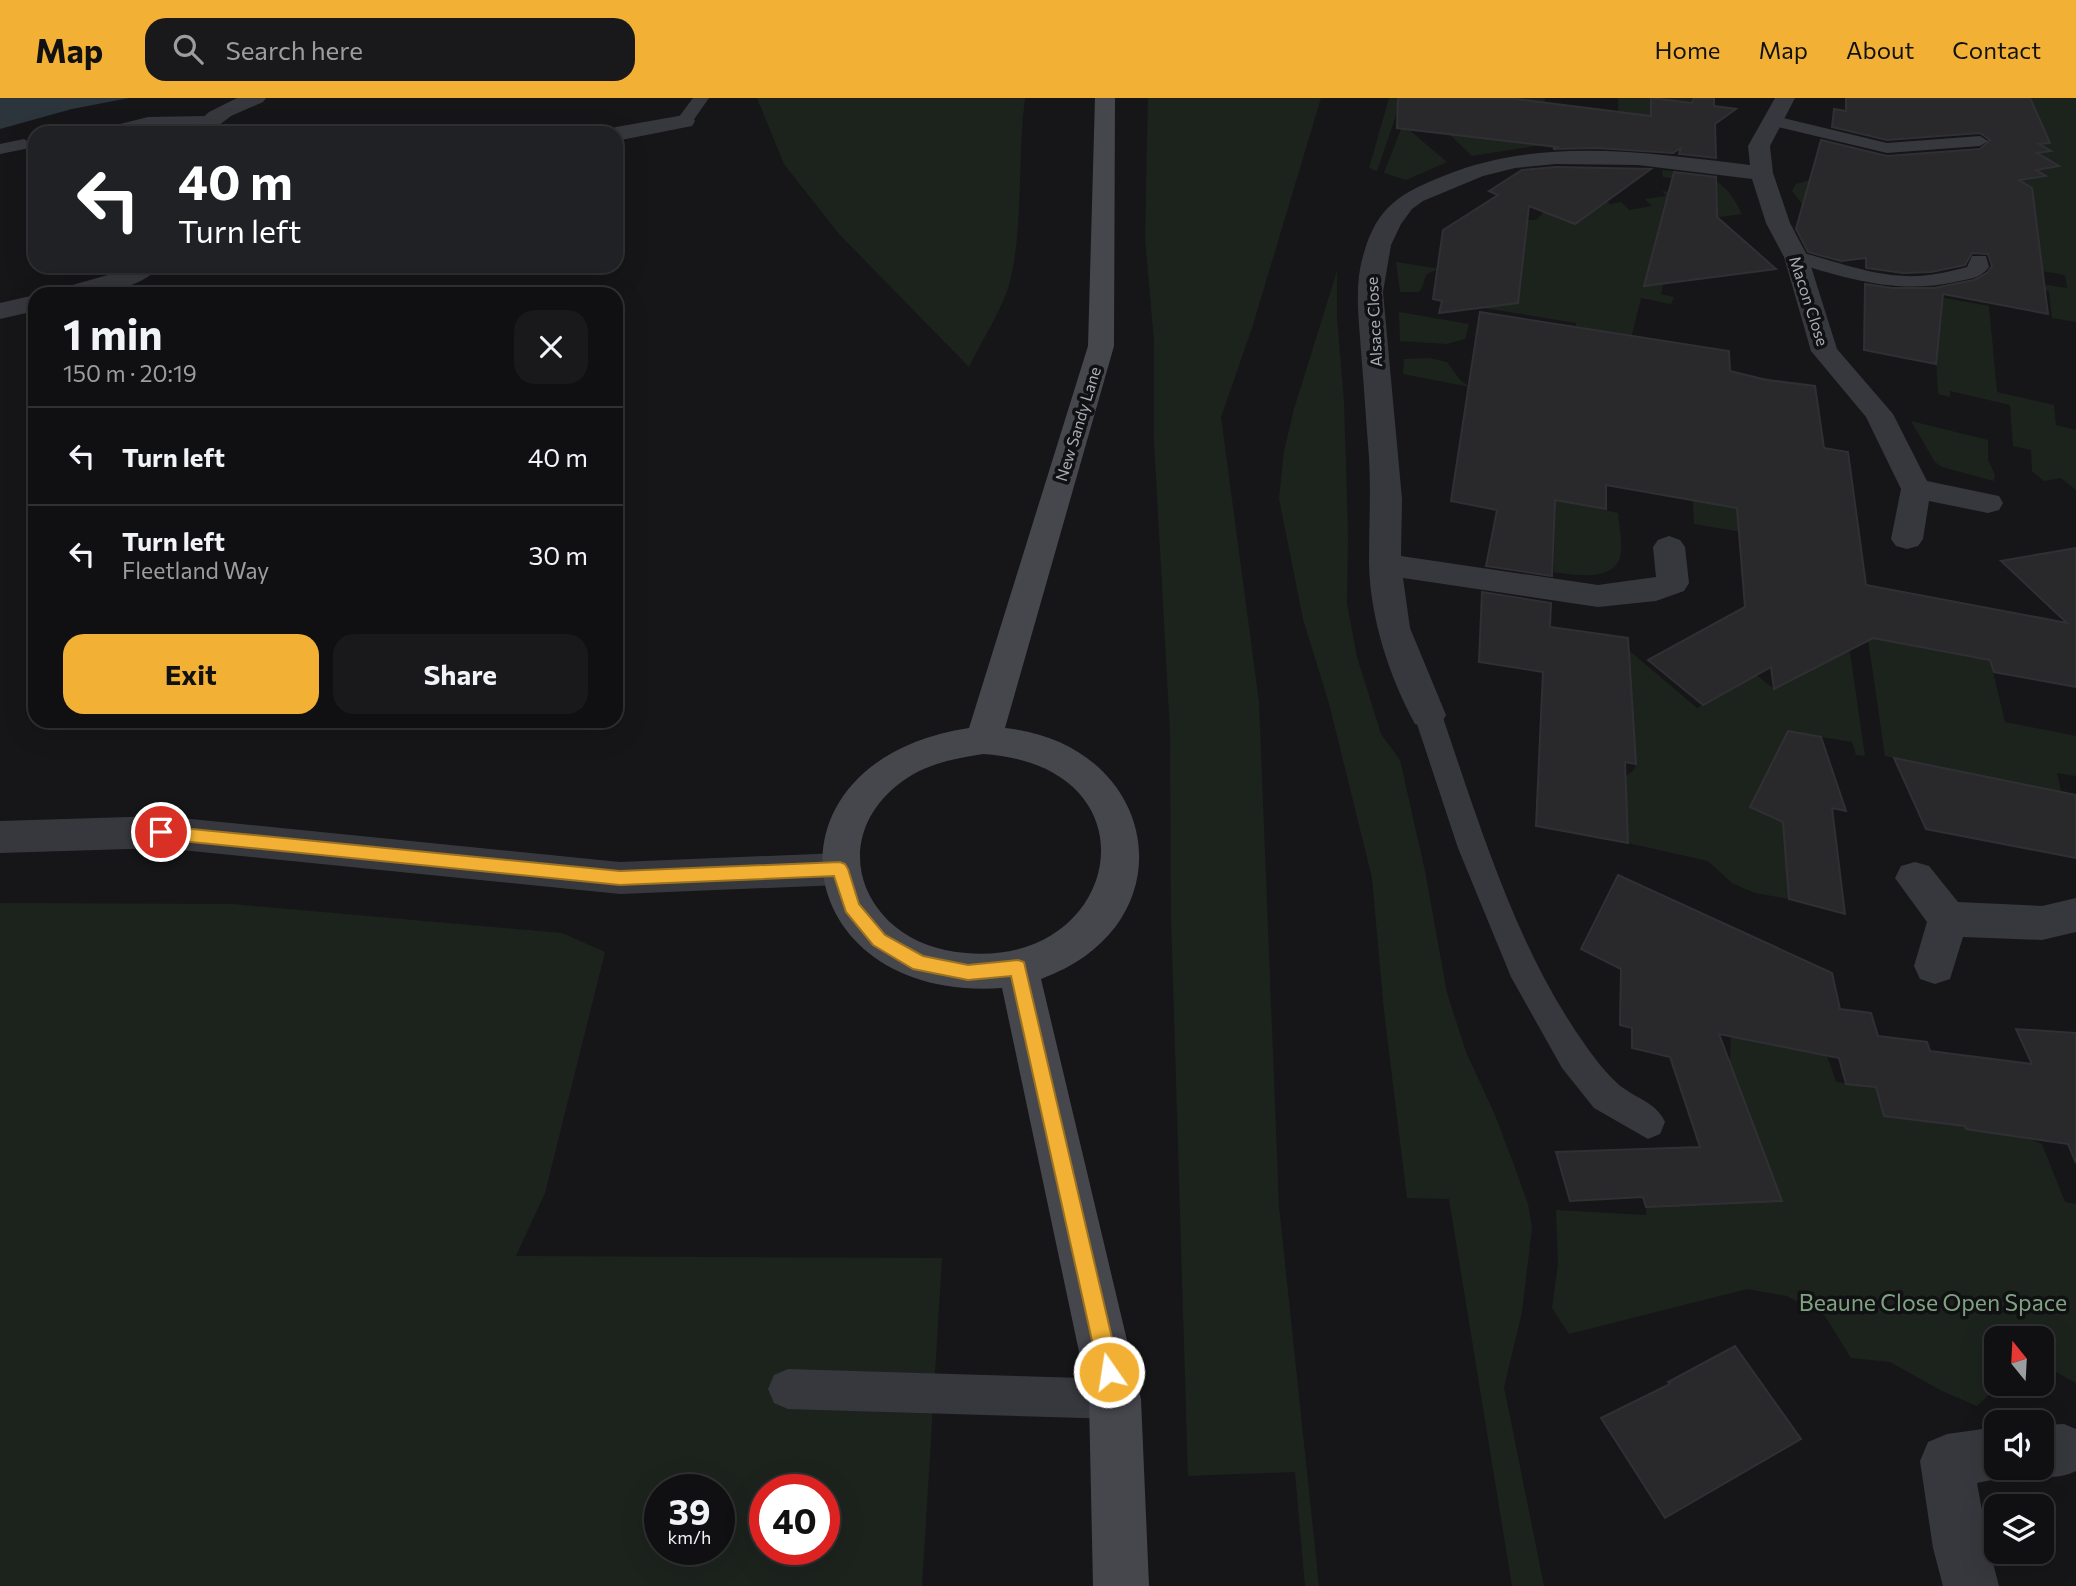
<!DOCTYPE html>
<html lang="en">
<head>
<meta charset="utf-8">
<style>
	body { margin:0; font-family:Commissioner,sans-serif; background:#19191b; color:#f1f3f6; height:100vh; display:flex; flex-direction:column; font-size:26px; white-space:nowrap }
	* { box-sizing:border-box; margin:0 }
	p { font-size:23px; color:#9c9d9f }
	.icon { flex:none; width:38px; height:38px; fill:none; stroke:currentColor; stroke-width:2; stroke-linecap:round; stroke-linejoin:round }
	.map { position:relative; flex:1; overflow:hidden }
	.drawer { position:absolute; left:28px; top:189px; width:595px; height:441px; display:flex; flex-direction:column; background:#101012; border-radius:21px; box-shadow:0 7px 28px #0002,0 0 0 2px #303032 }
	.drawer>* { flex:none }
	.guide { position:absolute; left:28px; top:28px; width:595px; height:147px; border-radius:21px; box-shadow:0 7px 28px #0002,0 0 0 2px #303032; background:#202124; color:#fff; overflow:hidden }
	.needle { width:46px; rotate:342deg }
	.fabs { position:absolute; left:1984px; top:1228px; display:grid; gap:14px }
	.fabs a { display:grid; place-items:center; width:70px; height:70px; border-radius:14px; background:#101012; box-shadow:0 7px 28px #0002,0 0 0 2px #303032; font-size:35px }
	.speed { position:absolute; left:644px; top:1376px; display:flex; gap:14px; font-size:35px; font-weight:700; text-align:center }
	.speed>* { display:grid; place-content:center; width:91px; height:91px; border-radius:50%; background:#101012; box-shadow:0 7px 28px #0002,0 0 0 2px #303032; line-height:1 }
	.speed small { font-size:18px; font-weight:400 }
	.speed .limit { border:10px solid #d22; background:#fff; color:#111 }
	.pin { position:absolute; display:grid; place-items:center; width:60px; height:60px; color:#fff; margin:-30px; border:4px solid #fff; border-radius:50%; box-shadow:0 2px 7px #0007 }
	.me { position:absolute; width:77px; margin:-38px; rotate:347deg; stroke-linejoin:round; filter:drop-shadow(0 0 5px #0008) }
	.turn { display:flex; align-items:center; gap:24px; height:147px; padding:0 35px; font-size:32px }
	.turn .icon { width:91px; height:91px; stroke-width:2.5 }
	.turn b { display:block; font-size:49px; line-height:60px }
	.round { display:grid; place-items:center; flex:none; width:74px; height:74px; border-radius:21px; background:#19191b }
	.overview { display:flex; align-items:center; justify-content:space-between; height:119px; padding:0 35px }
	h1 { font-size:42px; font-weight:700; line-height:52px }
	.cta { display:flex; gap:14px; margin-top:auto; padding:14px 35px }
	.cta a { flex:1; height:80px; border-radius:21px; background:#f2b134; color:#111; font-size:28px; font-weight:700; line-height:80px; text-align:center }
	.cta a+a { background:#19191b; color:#f1f3f6 }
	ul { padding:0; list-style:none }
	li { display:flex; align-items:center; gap:21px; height:98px; padding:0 35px; border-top:2px solid #303032 }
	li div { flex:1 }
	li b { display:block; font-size:26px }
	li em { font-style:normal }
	header { display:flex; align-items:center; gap:42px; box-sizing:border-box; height:98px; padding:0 35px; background:#f2b134; color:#111 }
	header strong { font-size:33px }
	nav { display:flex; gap:38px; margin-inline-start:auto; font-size:24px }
	.search { width:490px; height:63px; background:#19191b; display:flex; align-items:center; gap:18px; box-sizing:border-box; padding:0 24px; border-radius:21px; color:#9c9d9f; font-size:26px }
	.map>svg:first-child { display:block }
	.green { fill:#1c231d; fill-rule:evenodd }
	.water { fill:#2c353c }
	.building { fill:#29292c; stroke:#303034; stroke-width:2 }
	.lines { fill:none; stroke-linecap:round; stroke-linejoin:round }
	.lane { fill:#37383d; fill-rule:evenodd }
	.street { fill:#37383d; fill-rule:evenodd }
	.secondary { fill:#45474d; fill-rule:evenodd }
	.route { fill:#f2b134; stroke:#9d7322; stroke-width:2 }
	.labels { text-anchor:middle; stroke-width:7; stroke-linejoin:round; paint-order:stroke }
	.far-street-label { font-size:16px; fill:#a8adb8; stroke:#111113 }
	.near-park-label { font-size:23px; fill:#7fa381; stroke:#111113 }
</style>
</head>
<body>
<header>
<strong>Map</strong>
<div class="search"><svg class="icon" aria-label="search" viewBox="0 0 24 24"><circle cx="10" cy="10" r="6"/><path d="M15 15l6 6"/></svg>Search here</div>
<nav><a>Home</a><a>Map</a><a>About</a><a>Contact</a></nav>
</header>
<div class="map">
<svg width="2076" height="1488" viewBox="0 0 2076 1488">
	<rect width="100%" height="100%" fill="#161618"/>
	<!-- green -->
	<g class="green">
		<path d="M757 0H1025C1017 60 1024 130 1009 187 1002 211 980 246 969 269L839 136 784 66Z"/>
		<path d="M1148 0H1321L1252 230 1221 319 1259 604 1279 1108 1319 1488H1305L1295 1374 1188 1378 1171 818 1170 634 1154 342V243L1145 140Z"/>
		<path d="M1389 0H1402L1377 73 1369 70Z"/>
		<path d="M1413 0 1408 31 1447 64 1406 82 1384 75Z"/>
		<path d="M1498 0H1545L1541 47 1472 58 1449 36Z"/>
		<path d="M1618 0H1705V5L1651 0V8L1667 9 1619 44Z"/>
		<path d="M2020 0H2076V224L2052 220 2049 193 2033 190V185L2067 190 2065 177 2030 171 2042 167 2038 138 1803 107 1792 93 1796 86 1816 80 2045 78 2036 72 2058 68 2037 55 2039 46 2051 43 2034 33Z"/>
		<path d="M1662 72C1704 77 1722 74 1742 116L1685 124 1705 161 1724 178 1667 168 1661 196 1674 199 1671 206 1641 200 1631 240 1683 252 1685 246 1693 247 1695 267 1770 309 1767 280 1776 283 1782 321 1836 450 1694 426 1691 357 1616 354V389L1606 388 1566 404 1618 415C1619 427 1622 441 1621 454 1618 485 1574 477 1554 474L1555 409 1518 402 1572 261 1576 225 1484 210 1489 179 1505 169 1522 172 1526 122H1536L1544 114 1575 126 1585 119 1600 96 1610 106 1621 104 1629 112 1652 108 1645 101 1666 98 1662 93 1691 97 1710 109 1717 107 1716 86 1663 79Z"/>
		<path d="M1396 164 1441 171C1418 176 1429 181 1419 194H1400Z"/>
		<path d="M1337 173V220L1344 304 1348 437 1347 506 1357 559 1381 636 1400 662 1425 773 1447 895 1466 954 1495 1017 1514 1067 1528 1106 1532 1130 1522 1214 1504 1289 1544 1488H1512L1449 1101 1407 1100 1384 913 1372 780 1330 609 1303 521 1279 401 1284 353 1294 311Z"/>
		<path d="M1934 198 1989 208 1997 294 2054 307 2056 327 2076 332V392L2061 380 2044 383 2032 373 2031 352 2013 348 2010 307 1950 293V299L1938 296 1934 226 1940 224 1941 220 1934 216Z"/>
		<path d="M1399 214 1469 226 1465 241 1447 246 1400 243Z"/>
		<path d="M1429 260 1447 264 1460 282 1470 289 1403 276 1404 261Z"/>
		<path d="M1911 323 1988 342V362L1995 377 1994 383 1942 369 1935 364Z"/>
		<path d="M1860 487 1878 489 1888 543 1990 561 2005 624 2076 638V678L2057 675 2062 697 1885 658Z"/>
		<path d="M1846 527 1865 658 1856 657 1852 644 1803 636 1801 697 1764 680 1750 708 1800 732 1784 733 1789 801 1755 795 1732 785 1708 763 1628 745 1626 678 1634 672 1636 666 1632 605 1588 597 1612 553V538L1697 610 1735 589V560L1774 591 1804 575Z"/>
		<path d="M0 805 232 806 562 835 605 854 545 1095 516 1158 942 1160 922 1488H0ZM660 1391H719V1451H660ZM765 1391H824V1451H765Z"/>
		<path d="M1722 824 1778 849 1785 890 1805 894 1836 984 1876 989 1884 1018 1955 1027 2030 1041 2042 1046 2065 1104 2076 1106V1285L2056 1274H2042V1241H1997V1286H2001L1977 1308 1942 1293 1890 1264 1851 1260 1825 1218 1787 1198 1747 1191 1569 1236 1552 1210 1558 1166 1556 1112 1646 1117V1109L1781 1103 1741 995 1729 984 1731 939 1756 943 1753 916 1620 883 1633 877 1693 895Z"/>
	</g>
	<!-- water -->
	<path class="water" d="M0 0H129L72 11 0 31Z"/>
	<!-- building -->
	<g class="building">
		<path d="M1398 0H1509L1651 18V0L1692 5 1694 0H1714V8L1736 11 1715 26 1716 60 1679 56 1681 50 1673 55 1596 50 1553 51 1557 49 1397 30Z"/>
		<path d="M1846 0H2030L2050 45 2039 46 2051 53 2037 55 2059 68 2036 72 2046 78 2019 82 2032 90 2048 216 1943 196 1936 266 1864 252 1865 186 1892 190H1934L1974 182 1987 175 1992 168 1988 156 1972 155 1965 167 1931 174 1903 175 1866 170V160L1841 163 1808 154 1796 131 1821 42 1887 58 1980 51 1990 42 1980 35 1887 42 1832 29 1834 11 1846 13Z"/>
		<path d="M1556 69 1651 71 1575 126 1529 108 1518 205 1439 215 1442 203 1433 201 1443 132 1498 97 1489 93 1522 72Z"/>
		<path d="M1674 74 1716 79 1717 119 1776 171 1644 188Z"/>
		<path d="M1480 214 1729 253 1730 273 1767 282 1815 288 1824 350 1848 354 1866 487 2067 525 2001 463 2076 450V589L1994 574 1990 562 1873 540 1774 591 1771 569 1703 607 1648 562 1745 509 1737 410 1606 387V411L1555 402 1552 478 1486 468 1497 412 1451 403Z"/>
		<path d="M1482 494 1551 505 1550 529 1628 540 1636 666 1625 664 1628 745 1536 728 1543 574 1479 564Z"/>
		<path d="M1788 633 1821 639 1846 713 1832 710 1845 816 1789 801 1783 724 1750 709Z"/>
		<path d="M1894 660 2076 697V760L1926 731Z"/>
		<path d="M1618 777 1832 875 1840 911 1871 915 1878 938 1927 944 1930 953 2032 966 2016 931 2076 935V1065L2068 1046 1966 1031 1965 1028 1884 1018 1876 989 1846 986 1839 960 1719 936 1782 1103 1646 1109 1643 1099 1570 1103 1556 1054 1700 1049 1670 959 1632 950V930L1620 927 1621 871 1581 851Z"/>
		<path d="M1735 1248 1801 1341 1665 1420 1601 1320 1670 1286 1668 1284Z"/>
	</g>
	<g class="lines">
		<!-- lane -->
		<g class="lane">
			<path d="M693 0H709L690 27H678L676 23Z"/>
			<path d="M1771 17 1887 45 1980 38 1988 43 1980 48 1887 55 1765 26 1763 22Z"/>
			<path d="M207 18 215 23 213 27 148 29 125 35H98L100 31 148 19Z"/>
			<path d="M24 41 32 46 30 50 0 56V46Z"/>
			<path d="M1796 153C1836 163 1876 180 1919 178 1935 177 1951 173 1967 169L1972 158H1986L1989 169C1980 181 1968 181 1955 184 1897 197 1845 180 1789 163L1786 159 1789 155Z"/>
			<path d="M1428 607 1438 610 1442 617C1480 728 1517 852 1586 948 1595 961 1606 975 1617 985 1633 1000 1656 1003 1665 1024L1660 1036 1648 1041 1594 1010 1562 970 1511 879 1458 750 1414 617 1418 610Z"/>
			<path d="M788 1271 1115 1281 1129 1287 1135 1301 1129 1315 1115 1321 788 1311 774 1305 768 1291 774 1277Z"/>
		</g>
		<!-- street -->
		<g class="street">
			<path d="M237 0H266L263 4 231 18 209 35H186L209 14Z"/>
			<path d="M1775 0H1795L1770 48 1773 75 1790 125 1808 159 1837 251 1893 316 1927 383 1999 398 2003 405 1999 412 1988 415 1929 403 1923 441 1918 448 1907 451 1896 448 1891 441 1901 391 1866 319 1811 253 1784 159 1766 125 1752 81 1638 67 1556 66 1515 70 1483 78 1423 103 1412 111 1401 126 1391 147 1383 194 1402 401 1401 458 1598 487 1656 479 1653 449 1658 442 1669 438 1680 442 1685 449 1689 485 1684 493 1656 503 1598 509 1403 480 1410 530 1446 617 1441 626 1428 630 1415 626C1389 578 1370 520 1369 465 1369 429 1371 394 1369 359 1366 323 1364 288 1361 253 1359 221 1354 189 1363 158 1377 107 1401 95 1446 77 1544 38 1648 55 1750 67L1748 48Z"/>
			<path d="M684 17 692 18 695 23 692 28 616 43V35H606L616 29Z"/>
			<path d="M128 168H159C141 195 83 196 54 196L58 191 115 175Z"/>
			<path d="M35 197V213L0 221V205Z"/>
			<path d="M161 718 620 764 840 755 854 759 860 771 854 783 840 787 620 796 161 750 0 755V723Z"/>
			<path d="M1915 764 1929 768 1958 804 2042 808 2076 800V834L2042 842 1963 839 1950 881 1935 886 1920 881 1914 868 1927 824 1895 780 1901 768Z"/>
			<path d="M2064 1326 2076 1331V1373C2057 1382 2042 1380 2023 1372L2042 1370V1327Z"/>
			<path d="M1997 1329V1370H2017L2016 1374 1997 1381 1977 1385 1989 1450 1999 1488H1943L1933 1450 1920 1363 1928 1344 1947 1336Z"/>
		</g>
		<!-- secondary -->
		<path class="secondary" d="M1095 0H1115L1114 248 1005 630C1160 646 1192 826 1041 881L1141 1301 1149 1488H1093L1089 1301 1002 890C788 905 751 663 969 630L1088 248ZM983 656C1170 668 1118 887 945 852 864 835 828 746 895 689 921 667 950 661 983 656Z"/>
	</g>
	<!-- route -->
	<path class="route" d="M161 728 620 773 840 764 845 766 848 771 859 806 885 837 923 858 968 867 1018 862 1024 864 1120 1274 1117 1282 1109 1285 1102 1282 1099 1274 1011 878 968 882 913 871 873 847 846 814 834 778 620 787 161 741 153 734Z"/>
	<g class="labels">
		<!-- far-street labels -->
		<g class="far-street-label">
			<text transform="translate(1809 203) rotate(72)" y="6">Macon Close</text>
			<text transform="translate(1374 224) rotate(-93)" y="6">Alsace Close</text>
			<text transform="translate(1078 326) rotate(-73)" y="6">New Sandy Lane</text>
		</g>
		<!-- near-park labels -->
		<g class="near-park-label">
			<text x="1933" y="1213">Beaune Close Open Space</text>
		</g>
	</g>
</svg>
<div class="fabs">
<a><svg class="needle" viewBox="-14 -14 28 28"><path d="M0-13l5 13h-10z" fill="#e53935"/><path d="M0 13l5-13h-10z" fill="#9c9d9f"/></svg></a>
<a><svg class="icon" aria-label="sound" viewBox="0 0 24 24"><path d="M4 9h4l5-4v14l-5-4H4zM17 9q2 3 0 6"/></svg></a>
<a><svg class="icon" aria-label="layers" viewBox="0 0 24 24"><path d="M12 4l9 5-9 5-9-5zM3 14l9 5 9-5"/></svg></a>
</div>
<div class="speed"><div>39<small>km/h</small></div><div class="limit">40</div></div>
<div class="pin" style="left:161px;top:734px;background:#d93025"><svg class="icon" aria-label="arrive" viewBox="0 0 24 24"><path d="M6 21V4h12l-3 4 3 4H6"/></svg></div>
<svg class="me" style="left:1109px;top:1274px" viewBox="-20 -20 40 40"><circle r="17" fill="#f2b134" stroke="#fff" stroke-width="3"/><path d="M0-11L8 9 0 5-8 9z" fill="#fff"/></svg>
<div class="guide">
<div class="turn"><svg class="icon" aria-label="left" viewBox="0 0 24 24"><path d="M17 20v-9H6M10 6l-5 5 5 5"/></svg><div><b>40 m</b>Turn left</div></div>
</div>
<section class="drawer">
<div class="overview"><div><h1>1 min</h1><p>150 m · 20:19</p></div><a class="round"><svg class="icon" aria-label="close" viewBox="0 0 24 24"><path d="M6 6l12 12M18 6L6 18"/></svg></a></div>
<ul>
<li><svg class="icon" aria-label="left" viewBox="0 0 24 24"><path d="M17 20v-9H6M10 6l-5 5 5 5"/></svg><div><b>Turn left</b></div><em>40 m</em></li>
<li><svg class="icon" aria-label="left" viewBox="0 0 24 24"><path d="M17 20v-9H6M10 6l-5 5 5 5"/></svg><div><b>Turn left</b><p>Fleetland Way</p></div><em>30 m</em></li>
</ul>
<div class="cta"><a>Exit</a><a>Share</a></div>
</section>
</div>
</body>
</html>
